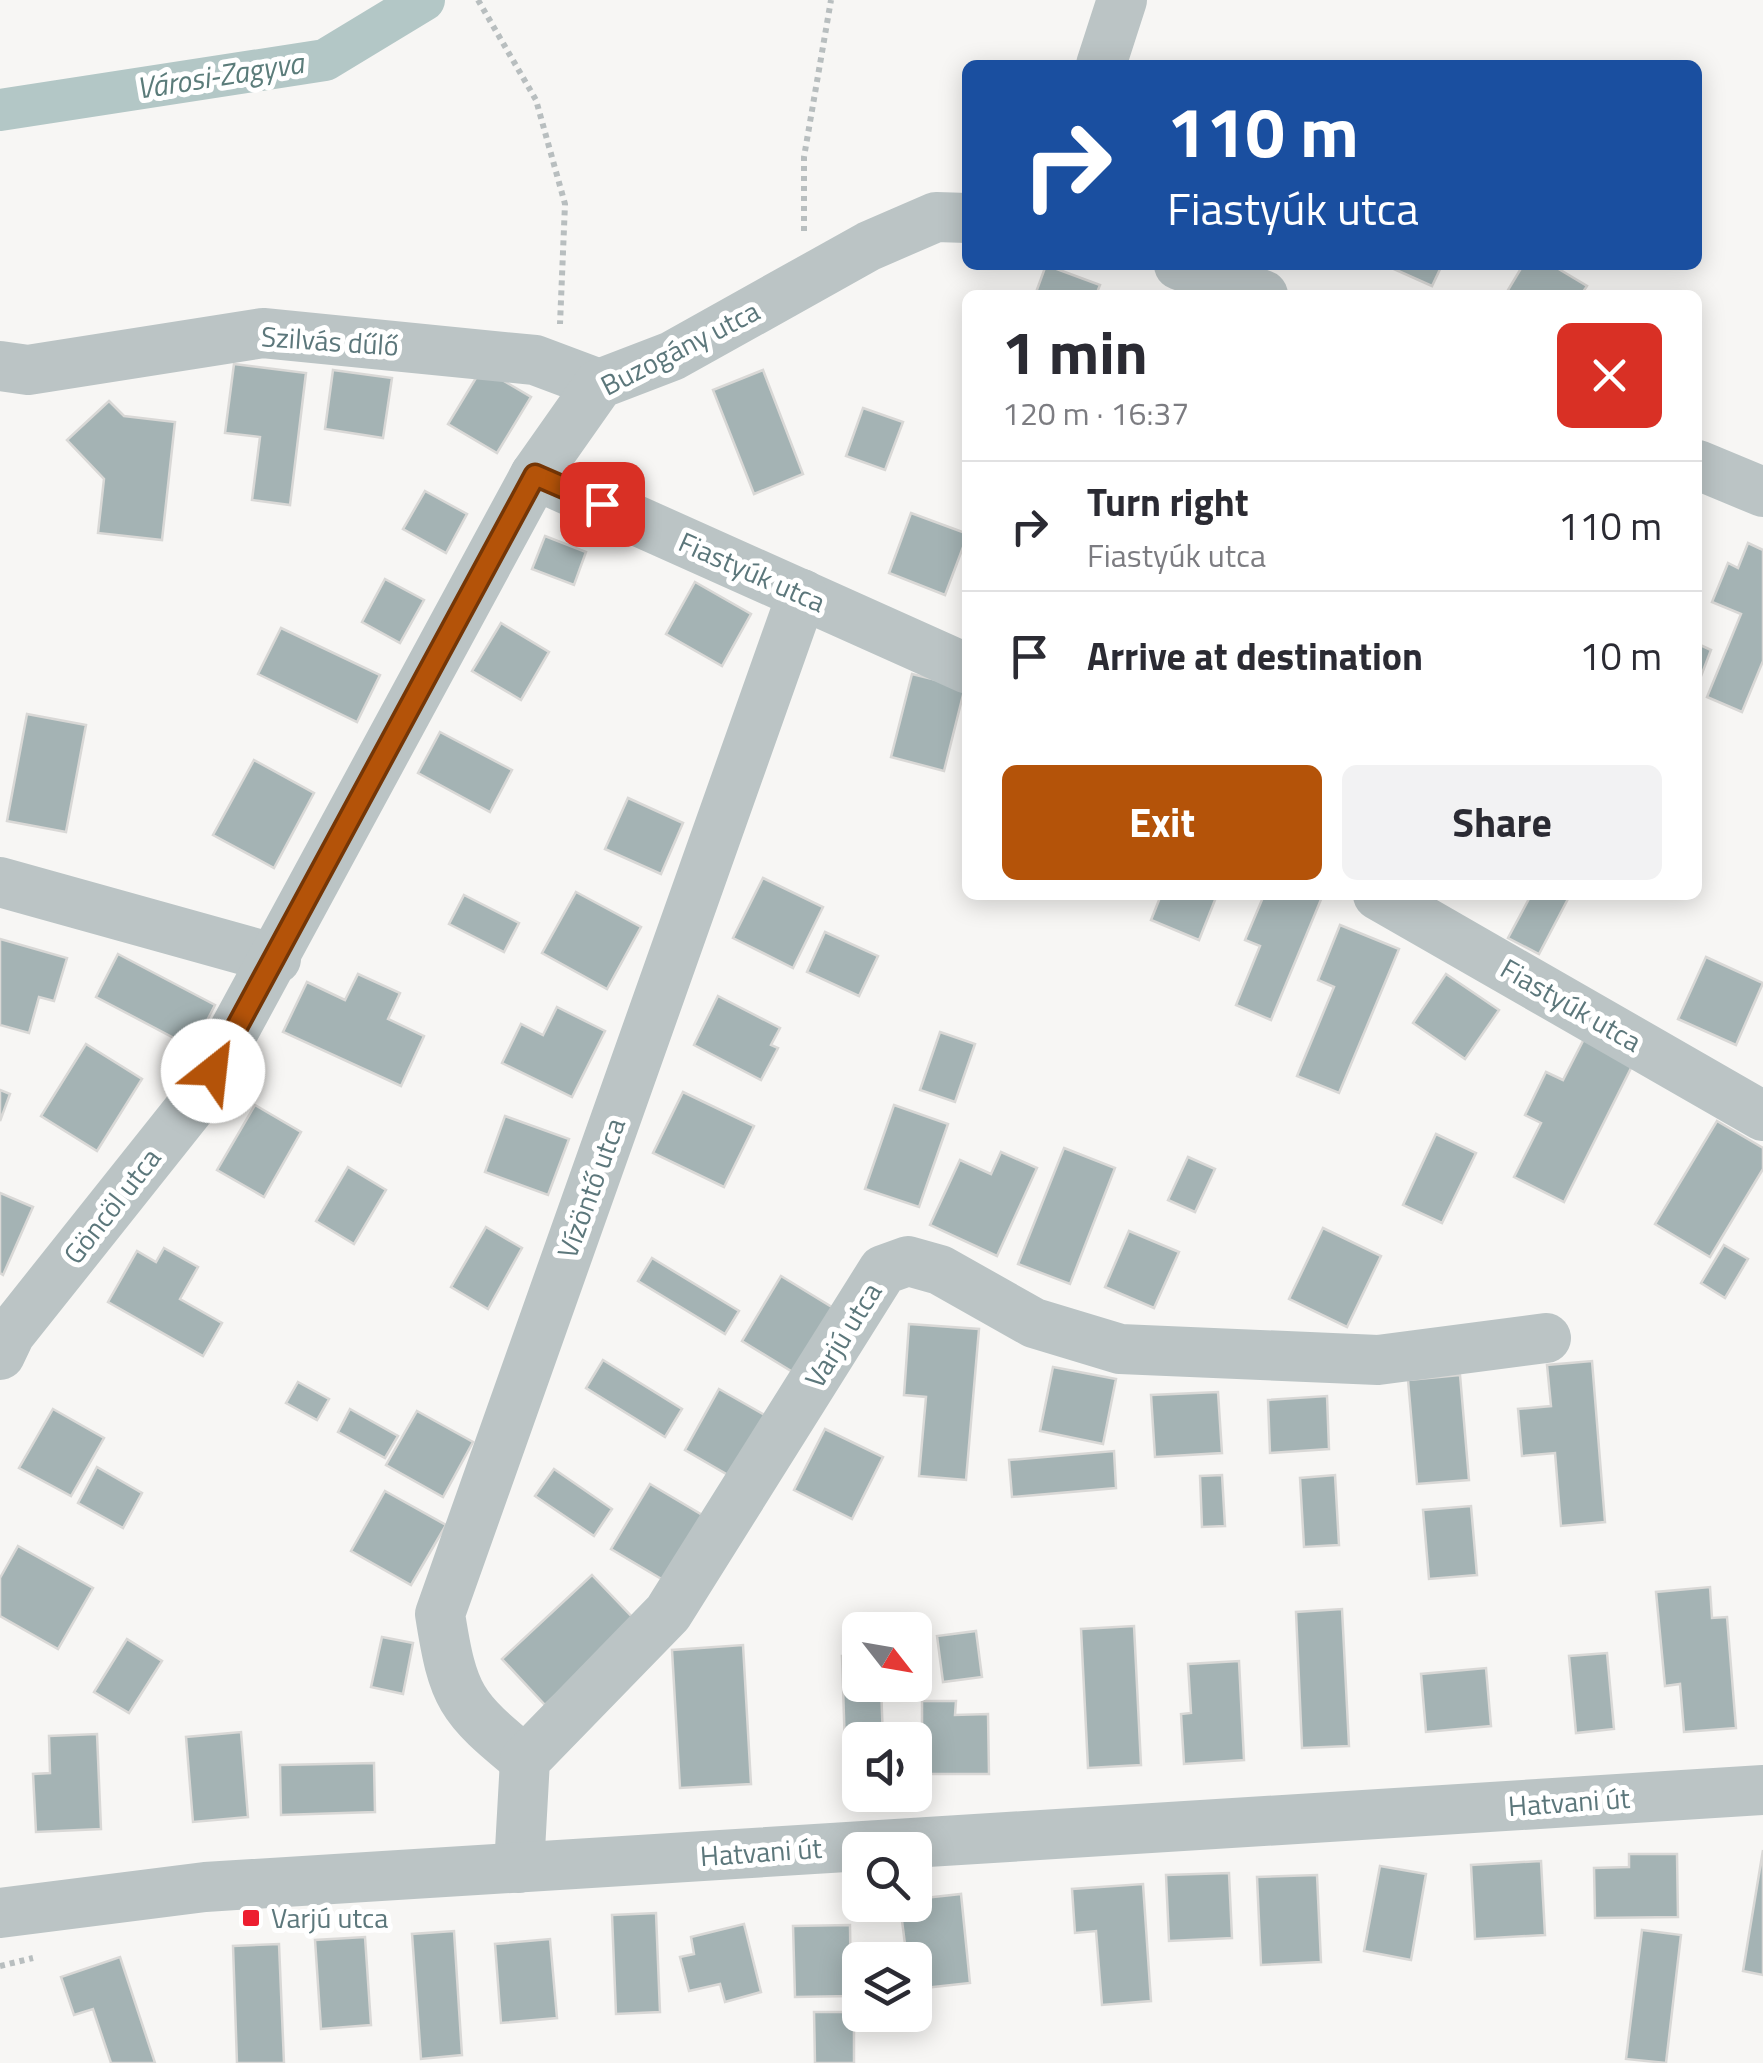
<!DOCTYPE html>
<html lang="en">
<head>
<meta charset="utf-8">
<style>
	body { margin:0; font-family:"Titillium Web",sans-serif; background:#f2f2f3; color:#2b2b33; height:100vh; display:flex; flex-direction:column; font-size:38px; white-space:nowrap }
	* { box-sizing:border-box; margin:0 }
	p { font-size:32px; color:#7c7c81 }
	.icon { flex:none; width:55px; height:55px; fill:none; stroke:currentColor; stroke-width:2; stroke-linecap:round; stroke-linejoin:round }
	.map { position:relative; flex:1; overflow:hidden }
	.side { position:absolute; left:962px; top:290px; width:740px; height:610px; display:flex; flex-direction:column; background:#fff; border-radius:15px; box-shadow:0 5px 25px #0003 }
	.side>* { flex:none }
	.hud { position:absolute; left:962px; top:60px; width:740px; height:210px; border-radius:15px; box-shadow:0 5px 25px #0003; background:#1a4fa0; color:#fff; overflow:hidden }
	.needle { width:65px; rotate:121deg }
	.fabs { position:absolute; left:842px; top:1612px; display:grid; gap:20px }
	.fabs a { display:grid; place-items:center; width:90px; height:90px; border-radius:15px; background:#fff; box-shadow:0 5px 25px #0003; font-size:50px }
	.pin { position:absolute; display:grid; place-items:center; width:85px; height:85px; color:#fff; margin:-42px; border-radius:20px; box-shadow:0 5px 15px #0006 }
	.me { position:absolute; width:110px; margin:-55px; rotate:29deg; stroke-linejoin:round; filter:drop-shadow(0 0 8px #0008) }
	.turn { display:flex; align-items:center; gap:35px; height:210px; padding:0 40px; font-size:45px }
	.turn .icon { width:130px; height:130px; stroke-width:2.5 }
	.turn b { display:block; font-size:70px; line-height:85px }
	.round { display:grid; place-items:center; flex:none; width:105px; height:105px; border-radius:15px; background:#f2f2f3 }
	.overview { display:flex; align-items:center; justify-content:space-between; height:170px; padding:0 40px }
	h1 { font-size:60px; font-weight:700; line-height:75px }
	.cta { display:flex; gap:20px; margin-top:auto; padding:20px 40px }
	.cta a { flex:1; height:115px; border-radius:15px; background:#b45309; color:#fff; font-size:40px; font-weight:700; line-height:115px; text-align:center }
	.cta a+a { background:#f2f2f3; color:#2b2b33 }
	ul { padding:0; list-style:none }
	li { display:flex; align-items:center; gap:30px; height:130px; padding:0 40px; border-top:2px solid #e1e1e2 }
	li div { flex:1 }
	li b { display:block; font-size:38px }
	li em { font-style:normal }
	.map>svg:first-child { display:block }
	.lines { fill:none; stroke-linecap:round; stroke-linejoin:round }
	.canal { stroke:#b3c7c6; stroke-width:42 }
	.building { fill:#a4b3b4; stroke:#d9d8d6; stroke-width:2.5 }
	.path { stroke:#b8bebf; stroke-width:6; stroke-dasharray:5 5; stroke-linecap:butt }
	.street { stroke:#bbc4c5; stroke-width:50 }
	.route-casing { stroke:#753606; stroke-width:25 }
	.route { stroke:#b45309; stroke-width:18 }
	.poi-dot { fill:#ed1e30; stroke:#fff; stroke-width:4 }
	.labels { text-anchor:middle; stroke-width:10; stroke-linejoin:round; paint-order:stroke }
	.street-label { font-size:28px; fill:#5c777b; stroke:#fff }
	.poi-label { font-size:28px; fill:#5c777b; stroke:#fff; text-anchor:start }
	.water-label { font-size:30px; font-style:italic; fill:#5b7c7a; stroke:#fff }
</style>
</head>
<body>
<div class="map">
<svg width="1763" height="2063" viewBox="0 0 1763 2063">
	<rect width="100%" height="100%" fill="#f7f6f4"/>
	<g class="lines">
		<!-- canal -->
		<path class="canal" d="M0 110 325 60 424 0"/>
	</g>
	<!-- building -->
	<g class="building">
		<path d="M1046 265 1100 285 1096 295H1035Z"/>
		<path d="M1385 265H1442L1432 286Z"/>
		<path d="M1523 265H1552L1587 286 1581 295H1505Z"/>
		<path d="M234 364 306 373 290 505 252 500 260 437 225 433Z"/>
		<path d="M482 368 531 397 497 453 448 424Z"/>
		<path d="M333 370 392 378 383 438 325 429Z"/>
		<path d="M763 370 803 474 754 494 713 390Z"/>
		<path d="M109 401 124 416 175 422 162 540 98 533 104 479 67 440Z"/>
		<path d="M863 408 903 422 885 470 846 456Z"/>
		<path d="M425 491 467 514 446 553 403 529Z"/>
		<path d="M911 513 968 534 945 595 889 573Z"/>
		<path d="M545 536 586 552 574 585 532 569Z"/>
		<path d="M1748 543 1763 550V661L1742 712 1707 697 1741 614 1712 602 1728 563 1738 568Z"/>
		<path d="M385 579 424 600 400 643 362 622Z"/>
		<path d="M695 582 751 614 722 666 666 634Z"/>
		<path d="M501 623 549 652 521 700 472 671Z"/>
		<path d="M281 628 380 675 357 722 258 674Z"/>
		<path d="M1698 644 1711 650 1698 684Z"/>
		<path d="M912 674 965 687 944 771 891 757Z"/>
		<path d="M27 714 86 725 66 832 7 821Z"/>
		<path d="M440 732 512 770 490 812 418 773Z"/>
		<path d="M254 760 314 793 274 868 213 835Z"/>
		<path d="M628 798 683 823 661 874 605 849Z"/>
		<path d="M763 878 823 907 793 968 733 938Z"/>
		<path d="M576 892 641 927 607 989 542 953Z"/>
		<path d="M464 895 519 923 504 952 449 924Z"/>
		<path d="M1161 895H1217L1199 940 1151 920Z"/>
		<path d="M1264 895 1322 897 1271 1020 1236 1005 1260 946 1245 940Z"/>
		<path d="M1531 895H1570L1539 954 1508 938Z"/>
		<path d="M1340 925 1399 949 1339 1093 1297 1076 1334 987 1318 980Z"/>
		<path d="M825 932 878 956 859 996 807 972Z"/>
		<path d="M0 939 67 958 54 1001 39 997 29 1033 0 1025Z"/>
		<path d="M118 954 215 1005 193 1048 96 997Z"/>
		<path d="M1706 957 1763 983 1736 1045 1678 1019Z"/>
		<path d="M358 974 400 993 388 1019 424 1036 401 1086 283 1032 307 982 345 1000Z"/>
		<path d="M1446 974 1499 1010 1465 1059 1413 1023Z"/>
		<path d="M718 996 780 1028 771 1045 778 1048 761 1080 694 1045Z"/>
		<path d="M557 1007 605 1031 572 1097 502 1063 521 1024 543 1035Z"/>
		<path d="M940 1032 975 1044 955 1102 920 1090Z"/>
		<path d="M1584 1039 1633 1064 1564 1202 1514 1177 1541 1123 1525 1115 1546 1072 1563 1080Z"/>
		<path d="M86 1044 142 1079 97 1151 41 1116Z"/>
		<path d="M0 1090 10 1094 0 1121Z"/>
		<path d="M683 1092 754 1126 724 1187 653 1153Z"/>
		<path d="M255 1105 301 1132 264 1197 217 1170Z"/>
		<path d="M894 1105 948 1124 919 1207 865 1189Z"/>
		<path d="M505 1116 569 1139 548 1195 485 1172Z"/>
		<path d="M1717 1121 1763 1148V1169L1710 1257 1655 1224Z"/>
		<path d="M1436 1134 1476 1153 1442 1223 1403 1205Z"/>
		<path d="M1064 1148 1115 1168 1070 1284 1018 1264Z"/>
		<path d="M1001 1152 1037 1168 997 1256 930 1225 960 1160 991 1174Z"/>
		<path d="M1188 1157 1215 1169 1195 1212 1168 1200Z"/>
		<path d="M348 1167 386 1190 354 1244 316 1221Z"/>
		<path d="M0 1193 33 1207 3 1275 0 1273Z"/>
		<path d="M486 1227 522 1248 488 1309 451 1287Z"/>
		<path d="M1323 1228 1381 1256 1347 1327 1289 1299Z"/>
		<path d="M1129 1231 1179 1252 1154 1308 1105 1287Z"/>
		<path d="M1724 1245 1748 1259 1725 1298 1701 1283Z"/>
		<path d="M164 1248 198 1267 180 1299 222 1323 203 1356 108 1302 137 1251 156 1262Z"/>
		<path d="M652 1258 739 1311 725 1334 638 1281Z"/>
		<path d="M781 1276 835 1309 796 1374 742 1341Z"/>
		<path d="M909 1324 979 1329 966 1480 919 1476 926 1397 904 1395Z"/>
		<path d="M603 1360 682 1409 665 1437 586 1388Z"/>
		<path d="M1592 1361 1605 1522 1561 1526 1555 1453 1522 1456 1518 1409 1551 1406 1547 1365Z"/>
		<path d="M1053 1367 1116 1379 1103 1444 1040 1431Z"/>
		<path d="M1460 1375 1469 1480 1417 1484 1408 1380Z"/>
		<path d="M298 1382 329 1399 317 1420 286 1403Z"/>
		<path d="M719 1389 770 1418 735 1479 685 1450Z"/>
		<path d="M1218 1392 1222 1453 1155 1457 1151 1395Z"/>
		<path d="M1327 1396 1329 1449 1270 1453 1268 1400Z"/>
		<path d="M53 1409 104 1438 71 1496 19 1468Z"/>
		<path d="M350 1409 398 1436 385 1458 338 1432Z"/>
		<path d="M417 1411 473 1442 443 1497 386 1465Z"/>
		<path d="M825 1429 883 1457 852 1519 794 1490Z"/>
		<path d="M1114 1451 1116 1488 1012 1497 1009 1460Z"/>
		<path d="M97 1467 142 1493 123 1528 78 1503Z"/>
		<path d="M554 1469 612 1509 594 1536 535 1496Z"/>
		<path d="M1222 1475 1225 1526 1202 1527 1200 1476Z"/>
		<path d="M1335 1475 1339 1545 1304 1547 1300 1478Z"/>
		<path d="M650 1484 709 1519 670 1584 611 1549Z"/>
		<path d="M385 1491 446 1525 411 1585 351 1551Z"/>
		<path d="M1471 1506 1477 1575 1429 1579 1423 1510Z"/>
		<path d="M18 1546 93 1588 58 1649 0 1616V1578Z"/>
		<path d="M592 1575 635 1620 545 1705 502 1659Z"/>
		<path d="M1710 1587 1712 1618 1727 1617 1736 1728 1684 1732 1680 1684 1665 1686 1656 1592Z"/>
		<path d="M1342 1609 1349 1746 1302 1748 1296 1612Z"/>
		<path d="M1134 1626 1141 1765 1088 1768 1081 1629Z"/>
		<path d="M976 1631 982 1677 943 1682 937 1636Z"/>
		<path d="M382 1637 413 1643 403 1694 371 1687Z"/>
		<path d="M127 1639 162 1661 129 1713 94 1692Z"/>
		<path d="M743 1645 751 1784 680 1788 672 1650Z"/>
		<path d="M1607 1653 1614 1729 1576 1733 1569 1656Z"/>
		<path d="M842 1656H860V1685H881L883 1740H860V1777L846 1778Z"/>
		<path d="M1239 1661 1244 1760 1184 1764 1181 1714 1191 1713 1188 1664Z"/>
		<path d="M1486 1668 1491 1726 1426 1732 1421 1674Z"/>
		<path d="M922 1701H956L955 1715 988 1714 989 1774H922Z"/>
		<path d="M241 1732 248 1817 193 1822 186 1737Z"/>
		<path d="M97 1734 101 1829 36 1832 33 1774 50 1773 49 1736Z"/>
		<path d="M374 1763 375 1812 281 1815 280 1765Z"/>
		<path d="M1763 1850V1975L1743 1971Z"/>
		<path d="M1629 1854H1677L1678 1917 1595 1918 1594 1868 1629 1867Z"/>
		<path d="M1541 1861 1545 1935 1475 1939 1471 1865Z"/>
		<path d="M1380 1866 1426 1874 1411 1960 1364 1951Z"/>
		<path d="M1229 1873 1232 1938 1169 1941 1166 1875Z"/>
		<path d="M1317 1875 1321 1962 1261 1965 1257 1877Z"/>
		<path d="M1143 1884 1151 2001 1102 2005 1096 1931 1075 1933 1072 1889Z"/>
		<path d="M961 1894 970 1983 915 1989V1960H907L900 1905H915V1899Z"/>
		<path d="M656 1913 660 2012 616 2014 612 1915Z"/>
		<path d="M744 1924 761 1992 725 2002 720 1984 689 1991 680 1957 694 1954 691 1937Z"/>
		<path d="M850 1925 851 1996 795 1997 793 1926Z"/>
		<path d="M1642 1930 1681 1935 1666 2063 1626 2059Z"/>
		<path d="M454 1931 462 2055 421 2059 412 1934Z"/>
		<path d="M365 1937 371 2025 321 2029 315 1940Z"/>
		<path d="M550 1939 557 2018 501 2023 495 1944Z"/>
		<path d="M279 1944 284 2063H237L233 1946Z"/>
		<path d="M120 1957 155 2063H111L93 2009 74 2015 61 1977Z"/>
		<path d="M814 2012H854V2063H815Z"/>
	</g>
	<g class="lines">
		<!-- path -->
		<g class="path">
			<path d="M478 0 536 100 565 204 560 324"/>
			<path d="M804 231V157L831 0"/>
			<path d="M0 1966 33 1958"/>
		</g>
		<!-- street -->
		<g class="street">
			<path d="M1101 65 1122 0"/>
			<path d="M1179 265 1263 295"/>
			<path d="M0 366 28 370 263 333 535 360 599 384"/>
			<path d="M1698 465 1763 492"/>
			<path d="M535 475 968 669"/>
			<path d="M0 882 276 959"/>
			<path d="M1378 895 1763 1116"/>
			<path d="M0 1355 10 1334 197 1099 535 475 599 384 672 356 869 246 936 217 968 218"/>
			<path d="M525 1760C460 1707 453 1697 440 1614L802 594"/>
			<path d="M519 1868 525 1760 668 1613 883 1270 908 1261 940 1270 1034 1323 1120 1349 1378 1360 1546 1338"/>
			<path d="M0 1913 205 1887 1763 1790"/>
		</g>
	</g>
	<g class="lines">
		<defs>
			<path id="route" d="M213 1071 535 475 602 504"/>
		</defs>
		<!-- route casing -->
		<use href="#route" class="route-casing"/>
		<!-- route -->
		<use href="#route" class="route"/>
	</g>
	<!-- markers -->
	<rect class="poi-dot" x="241" y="1908" width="20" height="20" rx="5"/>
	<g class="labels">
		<!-- street labels -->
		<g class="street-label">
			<text transform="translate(330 341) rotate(4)" y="10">Szilvás dűlő</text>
			<text transform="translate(680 348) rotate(-27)" y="10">Buzogány utca</text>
			<text transform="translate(752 572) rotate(24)" y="10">Fiastyúk utca</text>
			<text transform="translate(1571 1005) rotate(30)" y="10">Fiastyúk utca</text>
			<text transform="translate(591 1188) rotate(-70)" y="10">Vízöntő utca</text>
			<text transform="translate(112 1206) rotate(-52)" y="10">Göncöl utca</text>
			<text transform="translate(843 1335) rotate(-58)" y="10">Varjú utca</text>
			<text transform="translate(1569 1802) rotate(-4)" y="10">Hatvani út</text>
			<text transform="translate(761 1852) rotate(-4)" y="10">Hatvani út</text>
		</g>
		<!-- poi labels -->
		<g class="poi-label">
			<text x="271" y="1928">Varjú utca</text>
		</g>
		<!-- water labels -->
		<g class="water-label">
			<text transform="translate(220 76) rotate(-9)" y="10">Városi-Zagyva</text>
		</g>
	</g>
</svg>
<div class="fabs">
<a><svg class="needle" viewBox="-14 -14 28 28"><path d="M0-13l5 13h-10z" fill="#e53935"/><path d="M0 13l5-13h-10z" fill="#7c7c81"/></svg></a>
<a><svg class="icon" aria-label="sound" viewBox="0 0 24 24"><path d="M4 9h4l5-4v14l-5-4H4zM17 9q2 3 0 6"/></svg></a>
<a><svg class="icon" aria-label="search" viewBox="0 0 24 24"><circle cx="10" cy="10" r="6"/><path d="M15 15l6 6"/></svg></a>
<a><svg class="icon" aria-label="layers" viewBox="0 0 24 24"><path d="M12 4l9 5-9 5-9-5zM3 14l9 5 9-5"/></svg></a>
</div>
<div class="pin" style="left:602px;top:504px;background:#d93025"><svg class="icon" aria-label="arrive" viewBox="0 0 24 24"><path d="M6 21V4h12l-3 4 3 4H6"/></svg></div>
<svg class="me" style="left:213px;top:1071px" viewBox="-20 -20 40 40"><circle r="19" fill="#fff"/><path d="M0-13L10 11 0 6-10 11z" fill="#b45309"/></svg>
<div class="hud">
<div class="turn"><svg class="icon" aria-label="right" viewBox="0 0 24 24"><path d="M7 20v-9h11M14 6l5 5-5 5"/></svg><div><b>110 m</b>Fiastyúk utca</div></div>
</div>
<section class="side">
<div class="overview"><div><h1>1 min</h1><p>120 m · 16:37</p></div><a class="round" style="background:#d93025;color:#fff"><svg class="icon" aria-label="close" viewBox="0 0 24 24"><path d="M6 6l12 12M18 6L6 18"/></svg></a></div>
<ul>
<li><svg class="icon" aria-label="right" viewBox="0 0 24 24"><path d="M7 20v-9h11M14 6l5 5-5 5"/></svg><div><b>Turn right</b><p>Fiastyúk utca</p></div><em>110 m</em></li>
<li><svg class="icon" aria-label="arrive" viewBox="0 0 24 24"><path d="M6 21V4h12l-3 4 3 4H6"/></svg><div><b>Arrive at destination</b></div><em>10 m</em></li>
</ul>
<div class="cta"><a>Exit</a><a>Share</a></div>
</section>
</div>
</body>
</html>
